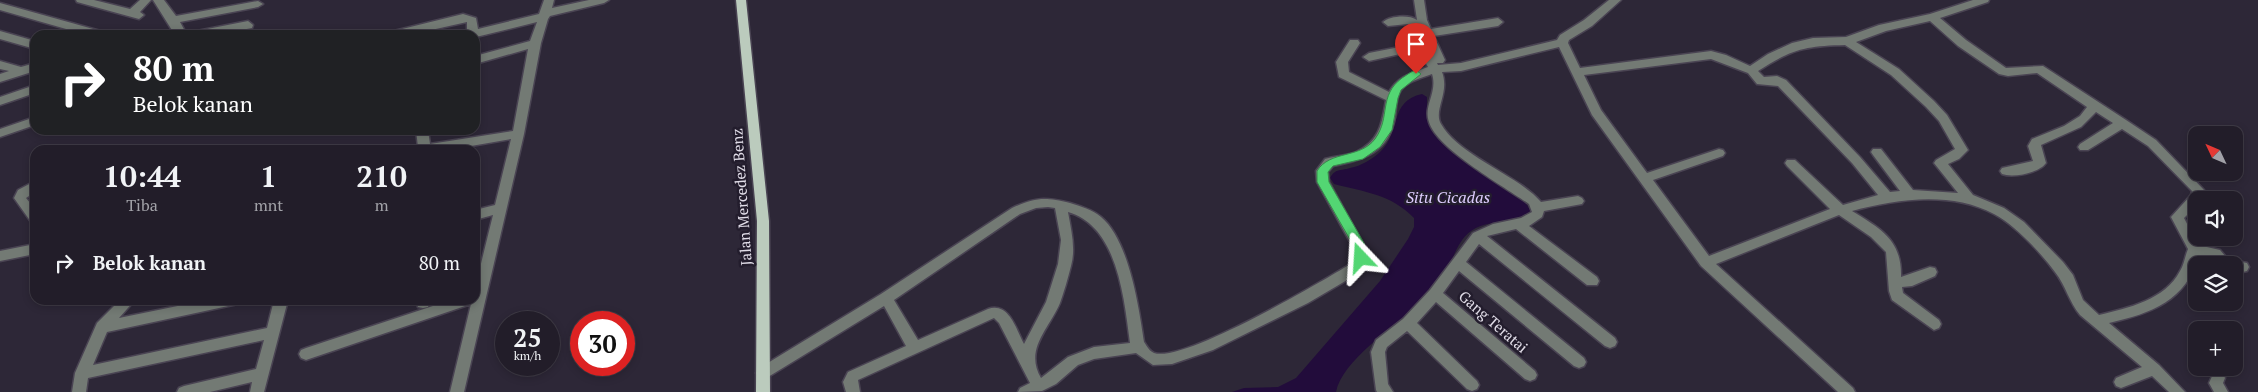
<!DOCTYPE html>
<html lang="id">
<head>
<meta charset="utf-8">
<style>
	body { margin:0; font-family:"PT Serif",serif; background:#2a2631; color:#f1f3f6; height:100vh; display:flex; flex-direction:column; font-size:19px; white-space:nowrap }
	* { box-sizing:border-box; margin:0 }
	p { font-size:16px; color:#a2a2a8 }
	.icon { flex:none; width:28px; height:28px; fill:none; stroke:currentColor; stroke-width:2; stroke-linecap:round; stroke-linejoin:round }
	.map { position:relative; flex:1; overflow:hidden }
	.side { position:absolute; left:30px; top:145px; width:450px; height:160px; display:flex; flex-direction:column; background:#221d29; border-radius:15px; box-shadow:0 2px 8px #0003,0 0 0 1px #3f3b46 }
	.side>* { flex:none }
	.hud { position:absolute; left:30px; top:30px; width:450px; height:105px; border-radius:15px; box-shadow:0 2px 8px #0003,0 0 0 1px #3f3b46; background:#202124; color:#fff; overflow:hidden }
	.needle { width:32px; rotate:314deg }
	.fabs { position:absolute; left:2188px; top:126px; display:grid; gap:10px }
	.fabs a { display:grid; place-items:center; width:55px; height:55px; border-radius:10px; background:#221d29; box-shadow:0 2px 8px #0003,0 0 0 1px #3f3b46; font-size:25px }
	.speed { position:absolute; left:495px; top:311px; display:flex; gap:10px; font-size:25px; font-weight:700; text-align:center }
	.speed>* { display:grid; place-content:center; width:65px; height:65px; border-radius:50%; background:#221d29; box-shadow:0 2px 8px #0003,0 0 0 1px #3f3b46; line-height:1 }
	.speed small { font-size:12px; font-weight:400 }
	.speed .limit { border:8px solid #d22; background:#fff; color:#111 }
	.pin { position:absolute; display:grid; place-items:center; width:42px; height:42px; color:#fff; margin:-51px -21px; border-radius:50% 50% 50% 0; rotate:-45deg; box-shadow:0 0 5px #0007 }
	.pin .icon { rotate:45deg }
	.me { position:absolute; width:55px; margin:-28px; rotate:340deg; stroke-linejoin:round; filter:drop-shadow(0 0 4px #0008) }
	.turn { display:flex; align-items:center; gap:18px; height:105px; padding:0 20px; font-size:22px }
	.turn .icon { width:65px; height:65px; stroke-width:2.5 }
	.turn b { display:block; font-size:35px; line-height:42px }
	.eta { display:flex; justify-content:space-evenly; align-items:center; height:85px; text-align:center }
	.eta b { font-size:30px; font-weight:700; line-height:35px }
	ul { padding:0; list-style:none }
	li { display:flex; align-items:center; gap:15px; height:65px; padding:0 20px }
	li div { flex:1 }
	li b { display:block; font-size:19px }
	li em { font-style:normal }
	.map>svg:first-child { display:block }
	.water { fill:#220c3b }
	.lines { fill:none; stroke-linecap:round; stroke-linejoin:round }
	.minor-casing { stroke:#4a4453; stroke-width:3 }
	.major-casing { stroke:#4a4453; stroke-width:3 }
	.minor { fill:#737a74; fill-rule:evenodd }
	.major { fill:#bbcbbd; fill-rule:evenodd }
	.route { fill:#53d673; stroke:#368b4b }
	.labels { text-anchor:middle; stroke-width:5; stroke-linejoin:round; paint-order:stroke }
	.street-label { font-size:15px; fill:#e1dde8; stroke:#231d2d }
	.water-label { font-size:16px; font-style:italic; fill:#decdfe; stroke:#231d2d }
</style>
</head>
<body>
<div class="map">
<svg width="2258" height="392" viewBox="0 0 2258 392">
	<rect width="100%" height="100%" fill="#2d2737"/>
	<!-- water -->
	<path class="water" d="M1422 94 1427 97V115L1430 121 1524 200 1530 210 1529 215C1523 217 1517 221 1511 222 1496 223 1484 222 1471 231 1455 243 1453 263 1442 279 1435 289 1424 298 1415 307 1393 328 1342 361 1336 392H1232L1244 388 1278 387 1296 378 1380 281 1408 239 1414 227V218C1391 194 1364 192 1334 184L1330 178C1332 175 1332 174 1335 172 1339 169 1346 170 1350 168 1361 166 1373 159 1381 151 1401 132 1389 101 1422 94Z"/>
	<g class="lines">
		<defs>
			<g id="minor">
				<path d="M76 0H94L130 9 140 0H151L140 12 144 15 139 19 77 2Z"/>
				<path d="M153 0H164L176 16 258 1 263 4 258 7 180 22 187 35H175Z"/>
				<path d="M544 0H554L552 8 589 0H609L604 3 550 16 548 19 541 43 524 134 464 392H450L471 304 306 360 301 358 299 354 301 350 306 348 451 300H475V288L493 215 475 220V210L495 205 511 139 448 150H416L418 147 416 130H428L430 144 513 131 528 49 475 64V56L530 41 537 22 476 37 467 32V22L409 35H388L390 32 463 14 476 18 478 29 539 14Z"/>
				<path d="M1414 0H1424L1427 20 1431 29 1498 18 1503 22 1498 26 1434 36 1445 60 1443 63H1437L1438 65 1461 63 1557 40 1560 35 1584 20 1609 0H1621L1592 26 1569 40 1568 43 1580 68 1711 51 1726 55 1750 66 1768 54 1792 43 1813 38 1846 37 1879 25 1930 14 1973 0H1989L1988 2 1940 18 1966 40 2006 68 2043 66 2126 120 2156 140 2204 190 2202 200H2196V206L2184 218 2198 245 2220 250 2232 264 2242 262 2247 263 2249 267 2247 271 2234 274V265H2218L2211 258 2199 255C2186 301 2152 313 2109 323L2159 365 2185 392H2169L2152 376 2121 388 2116 386 2114 382 2116 378 2142 367 2080 315C2069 302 2066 286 2055 272 2041 253 2015 225 1994 214 1951 191 1897 199 1852 211 1881 229 1902 240 1901 277L1930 267 1935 268 1937 272 1935 276 1912 286 1902 287 1903 293 1939 320 1941 324 1939 328 1934 330 1892 300 1889 291 1886 252 1871 237 1839 215 1716 264 1853 388 1855 392H1838L1701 266 1592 115 1559 47 1461 71 1442 72C1450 93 1433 110 1441 124 1459 156 1518 175 1541 202L1578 196 1582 198 1584 201 1582 204 1544 211 1542 217 1529 226 1597 277 1599 281 1597 285H1587L1516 229 1487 236 1615 338 1617 342 1615 346 1610 348 1605 346 1479 244 1466 262 1584 358 1586 362 1584 366 1579 368 1574 366 1459 271 1443 293 1535 371 1537 375 1535 379 1530 381 1525 379 1436 302 1417 323 1477 381 1479 385 1477 389 1472 391 1467 389 1407 331 1387 347 1385 352 1388 384 1393 392H1377L1376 390 1371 352 1376 340 1403 319 1430 290 1473 233 1493 224 1521 218 1532 212 1529 204C1505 187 1437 149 1429 122 1423 106 1438 92 1432 74 1421 78 1408 81 1401 90 1396 97 1396 109 1395 117 1389 153 1364 159 1333 166L1328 172 1329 182 1367 251 1368 258 1359 273 1308 303 1213 350 1172 364 1153 365 1136 353 1094 359 1078 365 1056 384 1042 391 1018 392 1020 388 1030 383 999 323 994 318 858 380 860 392H846L843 382 848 372 906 346 884 306 768 377 763 379 758 377 756 373 758 369 881 294 1012 208C1036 197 1045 197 1070 203 1080 206 1093 210 1101 217 1129 240 1139 308 1144 342 1147 346 1149 351 1154 353 1183 363 1319 283 1349 265L1354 257 1355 251 1317 182 1316 171 1325 159C1334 156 1347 156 1356 152 1380 141 1382 123 1386 100L1339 77 1336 62 1350 40H1358L1360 43 1348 62 1349 72 1389 92C1398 76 1412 73 1428 67L1418 50 1369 61 1363 57 1369 53 1415 44 1411 29 1408 24 1388 26 1383 22C1389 16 1409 14 1417 20ZM1930 21 1958 46 1999 74 2008 76 2037 73 2087 107 2080 116 2064 126 2032 139 2028 146 2033 161 2002 168 2000 171 2002 174C2013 178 2039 173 2046 163L2041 145 2081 127 2096 112 2113 123 2080 144 2078 147 2080 150H2088L2122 129 2148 146 2192 191 2191 195 2171 217 2188 249C2185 256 2184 265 2180 271 2165 300 2128 308 2099 315L2083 300 2073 275 2063 262 2024 222 2004 208 1973 195 1948 164 1959 159 1968 150 1947 115 1934 101 1899 69 1856 42 1886 31ZM1845 45 1891 75 1926 107 1939 121 1955 149 1936 160 1934 163 1958 193 1913 190 1881 149H1873L1871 152 1873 155 1900 191 1890 192 1860 157 1786 80 1777 76 1764 77 1758 71C1792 49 1805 46 1845 45ZM1711 59 1748 73 1757 84 1778 86 1852 163 1878 195 1843 205 1795 160H1787L1785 163 1787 166 1830 209 1709 256 1653 180 1723 156 1725 153 1723 150 1719 149 1647 173 1601 110 1584 75ZM1048 207 1055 208 1061 240 1058 264 1046 302 1024 344C1016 329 1009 302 988 309L918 340 894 300 1020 214 1036 208ZM1068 212C1118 226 1124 299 1130 343L1094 347 1068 357 1041 378C1024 349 1049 329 1060 303 1064 292 1068 278 1071 266 1076 248 1071 230 1068 212Z"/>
				<path d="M0 3 104 32 106 35H87L0 10Z"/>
				<path d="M248 21 253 25 252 28 215 35H191L197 31Z"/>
				<path d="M0 31 35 41V49L0 39Z"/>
				<path d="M0 61 21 67 35 63V71L0 82V74L9 71 0 69Z"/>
				<path d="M35 85V93L0 105V97Z"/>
				<path d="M35 117V125L0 137V129Z"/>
				<path d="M35 181V192L26 198 35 209V224L31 222 14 198 18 190Z"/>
				<path d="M35 244V254L0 261V251Z"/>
				<path d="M120 300H135L119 318 207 300H240L238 304 233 305 107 332 93 365 267 328 274 300H288L264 392H250L252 382 210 392H177L179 388 184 386 256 369 264 340 88 378 86 392H72L75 373 97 323Z"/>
				<path d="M416 300H430L428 307 423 308 418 307Z"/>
				<path d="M2218 372 2223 374 2225 378 2223 383 2228 392H2214L2209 383 2213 374Z"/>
			</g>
			<path id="major" d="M736 0H746L769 221 770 392H756L757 221Z"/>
		</defs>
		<!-- minor casing -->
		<use href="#minor" class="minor-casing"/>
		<!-- major casing -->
		<use href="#major" class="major-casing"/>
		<!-- minor -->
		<use href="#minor" class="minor"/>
		<!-- major -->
		<use href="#major" class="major"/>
	</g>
	<!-- route -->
	<path class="route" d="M1416 70 1421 74 1401 90 1398 98 1392 130 1380 147 1363 159 1333 166 1328 172 1329 182 1364 243 1367 258 1361 263 1357 261 1352 243 1317 182V171C1330 150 1360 159 1375 139 1391 117 1378 96 1402 78 1407 75 1410 72 1416 70Z"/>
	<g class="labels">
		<!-- street labels -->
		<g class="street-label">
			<text transform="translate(742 197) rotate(-94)" y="5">Jalan Mercedez Benz</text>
			<text transform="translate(1493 322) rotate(41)" y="5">Gang Teratai</text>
		</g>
		<!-- water labels -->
		<g class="water-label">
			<text x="1448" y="203">Situ Cicadas</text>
		</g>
	</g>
</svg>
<div class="fabs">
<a><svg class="needle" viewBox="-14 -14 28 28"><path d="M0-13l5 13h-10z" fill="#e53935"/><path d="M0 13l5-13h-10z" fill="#a2a2a8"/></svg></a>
<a><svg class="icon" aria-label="sound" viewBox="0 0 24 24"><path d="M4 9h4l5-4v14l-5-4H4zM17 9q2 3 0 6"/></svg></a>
<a><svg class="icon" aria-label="layers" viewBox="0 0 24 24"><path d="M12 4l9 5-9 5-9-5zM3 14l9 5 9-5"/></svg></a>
<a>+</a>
</div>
<div class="speed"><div>25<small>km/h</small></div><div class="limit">30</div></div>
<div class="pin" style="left:1416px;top:74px;background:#d93025"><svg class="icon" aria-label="arrive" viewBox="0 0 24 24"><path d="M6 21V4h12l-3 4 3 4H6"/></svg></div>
<svg class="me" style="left:1361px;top:258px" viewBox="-20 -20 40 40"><path d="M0-17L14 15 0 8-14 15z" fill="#53d673" stroke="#fff" stroke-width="4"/></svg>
<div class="hud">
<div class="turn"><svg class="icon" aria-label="right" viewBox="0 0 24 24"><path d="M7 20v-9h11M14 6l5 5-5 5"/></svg><div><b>80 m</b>Belok kanan</div></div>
</div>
<section class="side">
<div class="eta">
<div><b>10:44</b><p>Tiba</p></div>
<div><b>1</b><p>mnt</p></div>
<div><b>210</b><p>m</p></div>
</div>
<ul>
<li><svg class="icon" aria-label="right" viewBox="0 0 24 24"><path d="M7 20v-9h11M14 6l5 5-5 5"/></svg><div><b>Belok kanan</b></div><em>80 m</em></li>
</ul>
</section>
</div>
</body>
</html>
